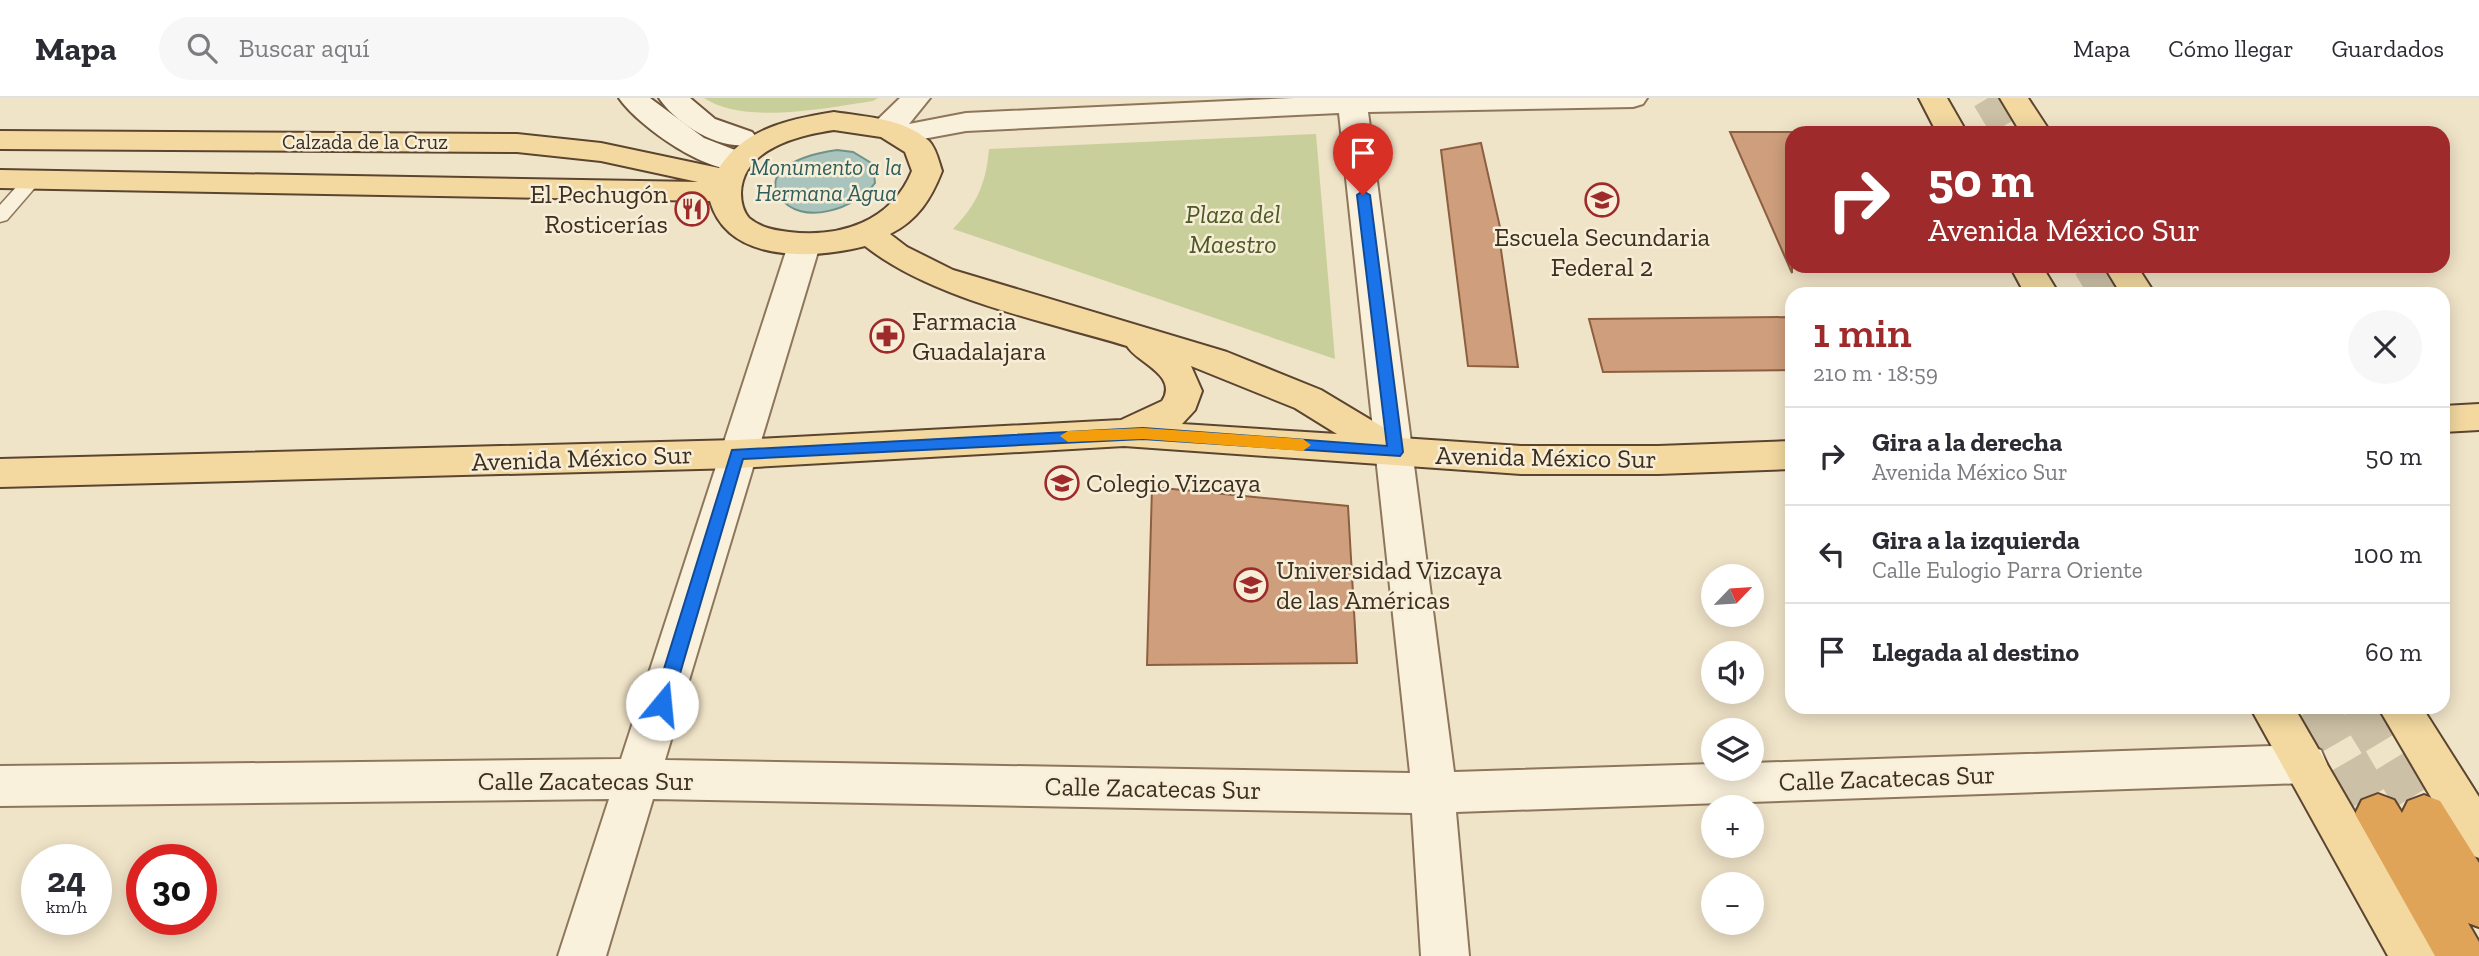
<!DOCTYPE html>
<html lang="es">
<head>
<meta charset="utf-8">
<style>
	body { margin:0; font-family:"Zilla Slab",serif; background:#f7f7f7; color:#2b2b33; height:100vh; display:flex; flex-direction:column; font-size:26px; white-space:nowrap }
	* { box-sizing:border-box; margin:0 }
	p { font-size:23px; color:#7c7c81 }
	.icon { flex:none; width:38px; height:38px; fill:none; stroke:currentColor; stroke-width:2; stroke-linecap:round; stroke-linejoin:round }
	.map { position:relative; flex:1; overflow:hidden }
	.side { position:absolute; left:1785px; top:189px; width:665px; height:427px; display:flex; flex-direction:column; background:#fff; border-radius:21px; box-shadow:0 4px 18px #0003 }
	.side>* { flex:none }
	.top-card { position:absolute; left:1785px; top:28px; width:665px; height:147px; border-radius:21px; box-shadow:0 4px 18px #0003; background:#9e2a2b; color:#fff; overflow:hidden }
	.needle { width:46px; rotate:65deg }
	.controls { position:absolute; left:1701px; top:466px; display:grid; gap:14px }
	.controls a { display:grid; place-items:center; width:63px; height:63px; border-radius:50%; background:#fff; box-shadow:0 4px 18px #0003; font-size:35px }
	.speed { position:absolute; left:21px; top:746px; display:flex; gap:14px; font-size:35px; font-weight:700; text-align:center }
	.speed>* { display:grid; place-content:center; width:91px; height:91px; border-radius:50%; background:#fff; box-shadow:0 4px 18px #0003; line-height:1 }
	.speed small { font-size:18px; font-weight:400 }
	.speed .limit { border:10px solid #d22; background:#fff; color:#111 }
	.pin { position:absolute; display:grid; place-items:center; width:60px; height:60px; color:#fff; margin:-72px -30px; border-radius:50% 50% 50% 0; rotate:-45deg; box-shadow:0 0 7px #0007 }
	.pin .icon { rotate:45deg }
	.me { position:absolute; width:77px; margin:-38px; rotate:17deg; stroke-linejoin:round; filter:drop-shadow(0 0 5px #0008) }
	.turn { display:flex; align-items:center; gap:24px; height:147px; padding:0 28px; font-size:32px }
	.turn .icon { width:91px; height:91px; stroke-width:2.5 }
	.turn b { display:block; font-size:49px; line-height:60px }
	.round { display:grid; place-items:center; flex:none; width:74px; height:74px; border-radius:37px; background:#f7f7f7 }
	.summary { display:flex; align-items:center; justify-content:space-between; height:119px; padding:0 28px }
	h1 { font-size:42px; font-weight:600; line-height:52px; color:#9e2a2b }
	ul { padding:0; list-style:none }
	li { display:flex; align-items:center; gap:21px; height:98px; padding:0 28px; border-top:2px solid #e1e1e2 }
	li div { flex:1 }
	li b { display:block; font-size:26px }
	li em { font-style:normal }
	header { display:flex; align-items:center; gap:42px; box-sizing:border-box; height:98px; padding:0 35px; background:#fff; border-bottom:2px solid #e1e1e2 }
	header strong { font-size:33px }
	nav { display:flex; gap:38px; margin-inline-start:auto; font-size:24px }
	.search { width:490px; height:63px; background:#f7f7f7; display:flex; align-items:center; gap:18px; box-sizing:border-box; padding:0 24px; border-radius:38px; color:#7c7c81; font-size:26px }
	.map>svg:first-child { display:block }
	.green { fill:#c9cf9b }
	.water { fill:#a9c4bc; stroke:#6f938a; stroke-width:2 }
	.building { fill:#cf9f7d; stroke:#8d5f41; stroke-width:2 }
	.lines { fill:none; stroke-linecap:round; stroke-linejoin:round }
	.highway-tunnel-far1 { stroke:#ccc0a6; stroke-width:32; stroke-dasharray:32 17; stroke-linecap:butt }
	.highway-tunnel { stroke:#ccc0a6; stroke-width:42; stroke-dasharray:42 21; stroke-linecap:butt }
	.lane-casing { stroke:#8d765c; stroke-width:3 }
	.street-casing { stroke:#8d765c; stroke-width:4 }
	.secondary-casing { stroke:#6f573f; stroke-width:4 }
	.primary-casing { stroke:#5b4430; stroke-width:4 }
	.highway-casing { stroke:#5b4430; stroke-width:4 }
	.lane { fill:#faf1dc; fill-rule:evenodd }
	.street { fill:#faf1dc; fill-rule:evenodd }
	.secondary { fill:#faf1dc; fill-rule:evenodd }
	.primary { fill:#f3d9a0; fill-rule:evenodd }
	.highway { fill:#e0a458; fill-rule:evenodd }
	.route { fill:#1a73e8; stroke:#114b97; stroke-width:2 }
	.slow { fill:#f59e0b }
	.labels { text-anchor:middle; stroke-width:5; stroke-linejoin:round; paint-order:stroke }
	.far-street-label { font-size:21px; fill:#3d2e20; stroke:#f7eed8 }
	.far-water-label { font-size:23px; font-style:italic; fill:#2f5d5a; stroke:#f7eed8 }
	.poi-label { font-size:26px; fill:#3d2e20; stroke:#f7eed8; text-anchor:start }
	.park-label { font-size:26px; font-style:italic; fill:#4d5a26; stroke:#f7eed8 }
	.street-label { font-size:26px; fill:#3d2e20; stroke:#f7eed8 }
</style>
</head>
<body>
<header>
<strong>Mapa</strong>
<div class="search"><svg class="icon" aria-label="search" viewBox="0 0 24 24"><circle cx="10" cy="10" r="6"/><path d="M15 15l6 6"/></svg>Buscar aquí</div>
<nav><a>Mapa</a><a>Cómo llegar</a><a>Guardados</a></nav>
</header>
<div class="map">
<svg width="2479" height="858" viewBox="0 0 2479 858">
	<rect width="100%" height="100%" fill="#f0e4c8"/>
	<!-- green -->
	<g class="green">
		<path d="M704 0H878L873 3C827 10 743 27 704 0Z"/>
		<path d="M1316 36 1335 261 953 131C977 106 986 86 989 51Z"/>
	</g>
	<!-- water -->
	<path class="water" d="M837 52 853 54 873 66 875 85C858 109 801 131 779 98 760 67 818 54 837 52Z"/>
	<!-- building -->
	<g class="building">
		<path d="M1730 34H1792V175Z"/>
		<path d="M1481 45 1502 138H1499L1518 269 1468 268 1441 52Z"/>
		<path d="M1792 219V272L1603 274 1589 221Z"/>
		<path d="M1152 389 1348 408 1357 565 1147 567Z"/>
	</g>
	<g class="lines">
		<!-- highway-tunnel-far1 -->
		<g class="highway-tunnel-far1">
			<path d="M1988 0 2009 35"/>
			<path d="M2089 168 2106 196"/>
		</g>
		<!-- highway-tunnel -->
		<g class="highway-tunnel">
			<path d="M2316 609 2378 716"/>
			<path d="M2358 609 2424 717"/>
		</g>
		<defs>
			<path id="lane" d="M33 75 42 81 39 85 7 122 0 124V107L27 77Z"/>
			<path id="street" d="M900 0H930L909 26 966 15 1294 0H1647L1643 6 1633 9 1368 14 1454 674 1713 666V670H1752V665L2305 647 2321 652 2327 666 2321 680 2305 685 1456 714 1469 858H1421L1412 715 653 701 606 858H558L609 701 0 708V668L621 661 788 147 793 140 804 137 815 140 820 147 665 662 1410 675 1339 15 966 33 901 45 875 35 870 29Z"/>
			<g id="secondary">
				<path d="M619 0H650L704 40 748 57 752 64 748 71C711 80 639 29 619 0Z"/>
				<path d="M659 0H690L715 21 752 34 757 40 752 46C721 54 676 26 659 0Z"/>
			</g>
			<g id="primary">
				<path d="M1919 0H1947L1967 35H1937Z"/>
				<path d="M2000 0H2028L2051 35H2021Z"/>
				<path d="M834 14C866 19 903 20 929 43 936 50 939 64 942 73 931 101 918 122 890 136L907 149 953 172 1227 254 1321 292 1401 340 1521 348H1658L1792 343V371L1658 376H1521L1124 348 737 370 0 389V361L737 342 1121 322 1162 303C1179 277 1137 265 1127 248 1044 223 932 201 865 148 814 161 728 166 710 103L0 90V72L698 84 601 63 517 54 0 51V33L517 36 601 45 719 70C745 30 790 21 834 14ZM834 32 881 39 905 54 912 73C891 124 840 140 789 134 774 132 761 130 749 120 743 113 741 104 741 95 742 51 799 37 834 32ZM1191 268 1295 310 1337 336 1182 326 1195 312 1202 293Z"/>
				<path d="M2010 168H2042L2059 196H2025Z"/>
				<path d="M2104 168H2137L2155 196H2121Z"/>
				<path d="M2479 306V332L2443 334V308Z"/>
				<path d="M2250 609H2294L2438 858H2388Z"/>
				<path d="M2378 609H2422L2479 699V760L2463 754Z"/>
			</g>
			<path id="highway" d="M2378 696 2394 702 2402 715 2408 703 2424 697 2440 703 2479 765V829L2468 825 2479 844V858H2435L2355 716 2362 702Z"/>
		</defs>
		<!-- lane casing -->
		<use href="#lane" class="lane-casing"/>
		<!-- street casing -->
		<use href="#street" class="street-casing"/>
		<!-- secondary casing -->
		<use href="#secondary" class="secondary-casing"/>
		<!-- primary casing -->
		<use href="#primary" class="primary-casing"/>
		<!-- highway casing -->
		<use href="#highway" class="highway-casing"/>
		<!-- lane -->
		<use href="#lane" class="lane"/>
		<!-- street -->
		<use href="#street" class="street"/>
		<!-- secondary -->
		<use href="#secondary" class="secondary"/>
		<!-- primary -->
		<use href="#primary" class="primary"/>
		<!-- highway -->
		<use href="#highway" class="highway"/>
	</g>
	<!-- route -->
	<path class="route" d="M1363 93 1370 97 1403 354 1400 358 1143 341 743 361 671 606 668 611H656L653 606 732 352 1143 330 1387 348 1357 97Z"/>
	<!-- slow -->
	<path class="slow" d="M1143 330 1303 341 1311 347 1303 353 1143 341 1068 344 1060 338 1068 333Z"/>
	<!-- icons -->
	<defs>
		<symbol id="school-ring" viewBox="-11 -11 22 22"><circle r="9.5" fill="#f7eed8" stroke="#9e2a2b" stroke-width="1.5"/><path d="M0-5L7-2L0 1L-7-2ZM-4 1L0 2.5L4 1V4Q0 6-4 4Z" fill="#9e2a2b"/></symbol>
		<symbol id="restaurant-ring" viewBox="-11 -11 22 22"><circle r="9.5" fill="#f7eed8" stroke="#9e2a2b" stroke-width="1.5"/><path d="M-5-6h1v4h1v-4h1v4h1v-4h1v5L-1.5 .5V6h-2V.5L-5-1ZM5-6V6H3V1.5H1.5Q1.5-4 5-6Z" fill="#9e2a2b"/></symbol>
		<symbol id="pharmacy-ring" viewBox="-11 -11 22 22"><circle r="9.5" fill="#f7eed8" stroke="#9e2a2b" stroke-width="1.5"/><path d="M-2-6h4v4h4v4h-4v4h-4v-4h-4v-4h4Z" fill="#9e2a2b"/></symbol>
		<symbol id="university-ring" viewBox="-11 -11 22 22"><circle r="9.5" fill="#f7eed8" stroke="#9e2a2b" stroke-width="1.5"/><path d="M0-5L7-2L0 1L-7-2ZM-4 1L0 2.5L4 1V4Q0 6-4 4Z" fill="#9e2a2b"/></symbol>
	</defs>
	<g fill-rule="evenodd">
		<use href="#school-ring" x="1583" y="83" width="38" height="38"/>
		<use href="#restaurant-ring" x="673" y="92" width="38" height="38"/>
		<use href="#pharmacy-ring" x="868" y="219" width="38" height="38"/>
		<use href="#school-ring" x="1043" y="366" width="38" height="38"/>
		<use href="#university-ring" x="1232" y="468" width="38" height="38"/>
	</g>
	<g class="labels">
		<!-- far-street labels -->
		<g class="far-street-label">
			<text x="365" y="51">Calzada de la Cruz</text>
		</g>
		<!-- far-water labels -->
		<g class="far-water-label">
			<text x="826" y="77">Monumento a la<tspan x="826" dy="26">Hermana Agua</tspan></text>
		</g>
		<!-- poi labels -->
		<g class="poi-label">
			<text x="668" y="105" text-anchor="end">El Pechugón<tspan x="668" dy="30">Rosticerías</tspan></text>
			<text x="1602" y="148" text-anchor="middle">Escuela Secundaria<tspan x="1602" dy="30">Federal 2</tspan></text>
			<text x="912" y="232">Farmacia<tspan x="912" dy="30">Guadalajara</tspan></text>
			<text x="1086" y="394">Colegio Vizcaya</text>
			<text x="1276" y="481">Universidad Vizcaya<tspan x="1276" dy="30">de las Américas</tspan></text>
		</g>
		<!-- park labels -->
		<g class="park-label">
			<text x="1233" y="125">Plaza del<tspan x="1233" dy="30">Maestro</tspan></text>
		</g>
		<!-- street labels -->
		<g class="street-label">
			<text transform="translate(1546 359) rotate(1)" y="9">Avenida México Sur</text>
			<text transform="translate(582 360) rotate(-2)" y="9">Avenida México Sur</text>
			<text transform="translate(1887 680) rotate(-2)" y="9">Calle Zacatecas Sur</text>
			<text x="586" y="692">Calle Zacatecas Sur</text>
			<text transform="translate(1153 690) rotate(1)" y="9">Calle Zacatecas Sur</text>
		</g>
	</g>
</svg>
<div class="controls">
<a><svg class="needle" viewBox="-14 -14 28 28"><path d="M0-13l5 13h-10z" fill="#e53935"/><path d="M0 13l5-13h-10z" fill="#7c7c81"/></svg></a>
<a><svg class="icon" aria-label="sound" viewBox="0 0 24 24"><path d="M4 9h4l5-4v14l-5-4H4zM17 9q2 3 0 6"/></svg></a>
<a><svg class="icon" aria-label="layers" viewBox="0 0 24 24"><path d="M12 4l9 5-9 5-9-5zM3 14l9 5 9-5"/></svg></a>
<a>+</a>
<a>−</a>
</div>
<div class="speed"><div>24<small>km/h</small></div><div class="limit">30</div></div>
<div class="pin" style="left:1363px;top:97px;background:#d93025"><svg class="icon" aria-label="arrive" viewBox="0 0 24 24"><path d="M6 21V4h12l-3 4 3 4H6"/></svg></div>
<svg class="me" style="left:662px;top:606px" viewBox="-20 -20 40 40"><circle r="19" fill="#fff"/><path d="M0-13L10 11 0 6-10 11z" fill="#1a73e8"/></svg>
<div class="top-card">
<div class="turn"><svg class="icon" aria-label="right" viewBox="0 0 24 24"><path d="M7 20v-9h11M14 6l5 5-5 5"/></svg><div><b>50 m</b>Avenida México Sur</div></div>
</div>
<section class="side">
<div class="summary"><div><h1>1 min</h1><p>210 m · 18:59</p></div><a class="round"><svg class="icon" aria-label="close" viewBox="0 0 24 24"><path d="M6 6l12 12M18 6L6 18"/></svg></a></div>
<ul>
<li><svg class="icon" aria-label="right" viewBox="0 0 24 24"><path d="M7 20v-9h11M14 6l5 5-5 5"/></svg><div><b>Gira a la derecha</b><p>Avenida México Sur</p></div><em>50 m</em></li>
<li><svg class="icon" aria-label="left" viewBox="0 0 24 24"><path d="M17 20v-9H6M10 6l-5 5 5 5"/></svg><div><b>Gira a la izquierda</b><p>Calle Eulogio Parra Oriente</p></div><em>100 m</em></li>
<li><svg class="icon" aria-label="arrive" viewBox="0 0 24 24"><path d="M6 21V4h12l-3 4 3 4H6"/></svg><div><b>Llegada al destino</b></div><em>60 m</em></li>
</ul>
</section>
</div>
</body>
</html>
